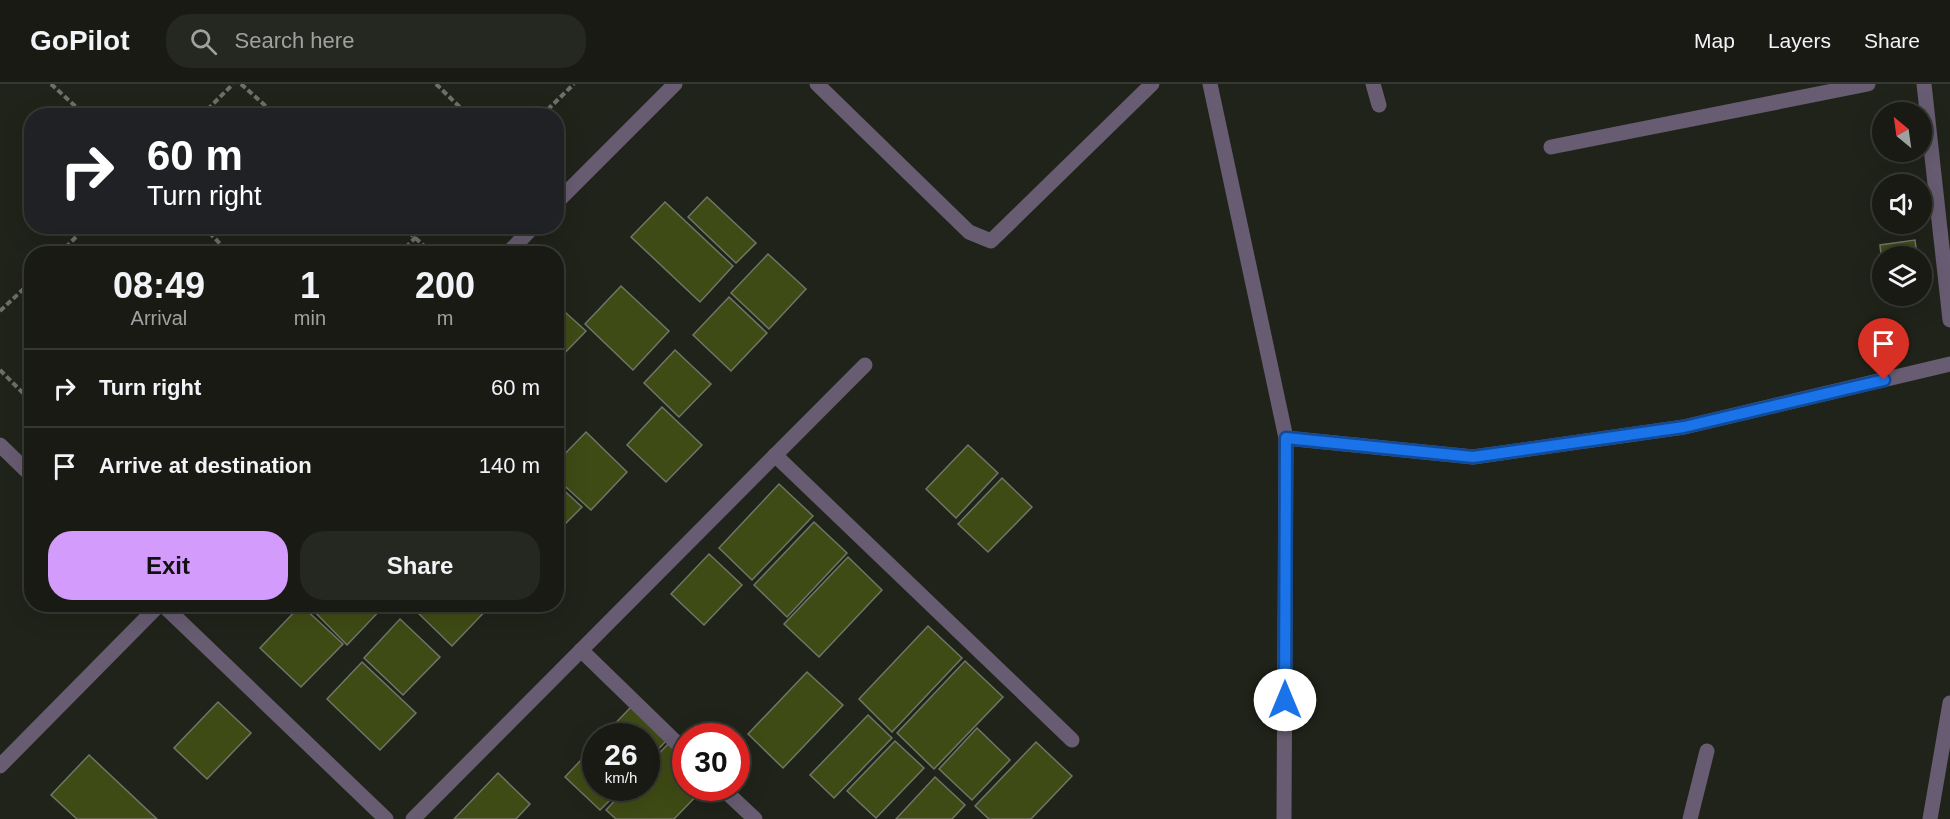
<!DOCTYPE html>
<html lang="en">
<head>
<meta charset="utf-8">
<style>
	body { margin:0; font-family:Arial,sans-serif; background:#252721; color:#f1f3f6; height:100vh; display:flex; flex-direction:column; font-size:22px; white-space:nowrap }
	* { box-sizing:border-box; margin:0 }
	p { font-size:20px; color:#9fa1a0 }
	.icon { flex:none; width:33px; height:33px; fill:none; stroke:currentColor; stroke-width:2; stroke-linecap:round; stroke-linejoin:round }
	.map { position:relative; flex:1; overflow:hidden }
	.panel { position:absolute; left:24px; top:162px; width:540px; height:366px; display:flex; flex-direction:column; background:#181a13; border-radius:24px; box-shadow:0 6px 24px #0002,0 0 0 2px #363833 }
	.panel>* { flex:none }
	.hud { position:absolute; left:24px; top:24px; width:540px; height:126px; border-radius:24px; box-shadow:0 6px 24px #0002,0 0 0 2px #363833; background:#202124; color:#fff; overflow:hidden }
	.needle { width:39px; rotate:331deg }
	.controls { position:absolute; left:1872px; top:18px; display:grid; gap:12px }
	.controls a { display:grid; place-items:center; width:60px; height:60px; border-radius:50%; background:#181a13; box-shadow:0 6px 24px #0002,0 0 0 2px #363833; font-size:30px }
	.speed { position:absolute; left:582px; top:639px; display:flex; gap:12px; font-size:30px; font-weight:700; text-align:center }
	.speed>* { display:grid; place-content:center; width:78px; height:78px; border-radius:50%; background:#181a13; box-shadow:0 6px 24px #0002,0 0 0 2px #363833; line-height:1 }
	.speed small { font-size:15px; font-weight:400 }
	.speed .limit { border:9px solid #d22; background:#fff; color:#111 }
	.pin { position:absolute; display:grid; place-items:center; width:51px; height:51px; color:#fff; margin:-62px -26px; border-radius:50% 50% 50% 0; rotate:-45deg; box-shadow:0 0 6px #0007 }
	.pin .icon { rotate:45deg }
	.me { position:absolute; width:66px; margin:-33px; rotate:0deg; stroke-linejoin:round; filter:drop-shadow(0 0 4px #0008) }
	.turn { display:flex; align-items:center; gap:21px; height:126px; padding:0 24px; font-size:27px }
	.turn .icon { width:78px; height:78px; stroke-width:2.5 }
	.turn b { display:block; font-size:42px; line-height:51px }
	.eta { display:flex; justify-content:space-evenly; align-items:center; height:102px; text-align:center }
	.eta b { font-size:36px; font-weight:700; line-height:42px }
	.cta { display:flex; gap:12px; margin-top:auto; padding:12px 24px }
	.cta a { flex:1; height:69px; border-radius:24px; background:#d39cfc; color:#111; font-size:24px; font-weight:700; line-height:69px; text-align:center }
	.cta a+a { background:#252721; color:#f1f3f6 }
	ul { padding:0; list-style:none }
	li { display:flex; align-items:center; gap:18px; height:78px; padding:0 24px; border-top:2px solid #363833 }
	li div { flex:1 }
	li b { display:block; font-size:22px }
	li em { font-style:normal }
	header { display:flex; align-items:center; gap:36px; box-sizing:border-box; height:84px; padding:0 30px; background:#181a13; border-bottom:2px solid #363833 }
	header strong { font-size:28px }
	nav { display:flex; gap:33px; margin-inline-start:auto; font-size:21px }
	.search { width:420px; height:54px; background:#252721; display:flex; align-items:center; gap:15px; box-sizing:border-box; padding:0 21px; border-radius:24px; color:#9fa1a0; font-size:22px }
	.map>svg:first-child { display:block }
	.building { fill:#3f4b15; stroke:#717568; stroke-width:1.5 }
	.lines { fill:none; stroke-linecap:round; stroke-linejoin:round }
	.path { stroke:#6d7067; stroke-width:4; stroke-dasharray:6 3; stroke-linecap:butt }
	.street { stroke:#675c71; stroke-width:15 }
	.route-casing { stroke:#114b97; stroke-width:15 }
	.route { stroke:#1a73e8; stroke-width:10 }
</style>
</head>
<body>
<header>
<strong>GoPilot</strong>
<div class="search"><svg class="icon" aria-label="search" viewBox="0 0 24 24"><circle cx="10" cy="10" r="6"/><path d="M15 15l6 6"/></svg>Search here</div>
<nav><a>Map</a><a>Layers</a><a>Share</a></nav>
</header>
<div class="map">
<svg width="1950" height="735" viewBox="0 0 1950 735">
	<rect width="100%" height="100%" fill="#202319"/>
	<!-- building -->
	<g class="building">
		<path d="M707 113 756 159 736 179 688 133Z"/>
		<path d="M665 118 733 182 700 218 631 153Z"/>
		<path d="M1915 156 1917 172H1882V180L1880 161Z"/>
		<path d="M768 170 806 205 769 245 731 209Z"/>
		<path d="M621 202 669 247 633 286 585 240Z"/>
		<path d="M729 213 767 249 731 287 693 251Z"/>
		<path d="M556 220 586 247 556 278Z"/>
		<path d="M675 266 711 300 679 333 644 299Z"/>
		<path d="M662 323 702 361 666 398 627 361Z"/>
		<path d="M586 348 627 388 591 426 556 394V379Z"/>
		<path d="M968 361 998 389 956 434 926 405Z"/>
		<path d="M1002 394 1032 423 988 468 958 440Z"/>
		<path d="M556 399 582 423 556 449Z"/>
		<path d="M779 400 813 432 752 496 719 464Z"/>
		<path d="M814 438 847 469 787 533 754 501Z"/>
		<path d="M709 470 742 501 704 541 671 510Z"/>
		<path d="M848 473 882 506 819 573 784 540Z"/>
		<path d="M307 520H386L347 561Z"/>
		<path d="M419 520H492L452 562 414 525Z"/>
		<path d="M301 521 343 560 301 603 260 564Z"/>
		<path d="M400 535 440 573 403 611 364 574Z"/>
		<path d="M928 542 962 574 892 648 859 615Z"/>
		<path d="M965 577 1003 613 934 685 897 649Z"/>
		<path d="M362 578 416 629 380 666 327 615Z"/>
		<path d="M807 588 843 621 783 684 748 650Z"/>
		<path d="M218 618 251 649 207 695 174 664Z"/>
		<path d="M631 623 666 657 646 678V652H603Z"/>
		<path d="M868 631 892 654 834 714 810 691Z"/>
		<path d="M977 644 1010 676 972 716 939 685Z"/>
		<path d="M895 657 924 684 876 734 847 707Z"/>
		<path d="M1036 658 1072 692 1031 735H989L975 722Z"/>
		<path d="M669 659 686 674V704H704L674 735H616L606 726 627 704H646V683Z"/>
		<path d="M596 660V704H622L600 726 565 693Z"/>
		<path d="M89 671 157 735H77L51 711Z"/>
		<path d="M498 689 530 720 516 735H454Z"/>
		<path d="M935 693 965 721 952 735H896Z"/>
	</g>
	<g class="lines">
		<!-- path -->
		<g class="path">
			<path d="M51 0 86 32"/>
			<path d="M241 0 277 32"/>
			<path d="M436 0 469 32"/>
			<path d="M201 32 233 0"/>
			<path d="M541 32 574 0"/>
			<path d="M203 142 230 170"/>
			<path d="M402 142 433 170"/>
			<path d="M59 170 87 142"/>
			<path d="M399 170 427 142"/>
			<path d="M0 227 32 197"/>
			<path d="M0 286 32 318"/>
		</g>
		<!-- street -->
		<g class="street">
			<path d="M817 0 969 148 991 157 1152 0"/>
			<path d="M1210 0 1286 354 1284 735"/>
			<path d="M1373 0 1379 21"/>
			<path d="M1924 0 1950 236"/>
			<path d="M1551 63 1868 0"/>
			<path d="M556 119 675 0"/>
			<path d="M507 170 534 142"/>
			<path d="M1286 354 1473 373 1684 343 1950 280"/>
			<path d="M0 361 32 392"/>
			<path d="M775 371 1072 656"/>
			<path d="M162 520 386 735"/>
			<path d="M581 566 686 668"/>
			<path d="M0 682 160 520"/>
			<path d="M722 704 755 735"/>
			<path d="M413 735 865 281"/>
			<path d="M1690 735 1707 667"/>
			<path d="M1930 735 1950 619"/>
		</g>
	</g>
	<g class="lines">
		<defs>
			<path id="route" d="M1285 616 1286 354 1473 373 1684 343 1884 296"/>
		</defs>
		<!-- route casing -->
		<use href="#route" class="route-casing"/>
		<!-- route -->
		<use href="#route" class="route"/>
	</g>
</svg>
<div class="controls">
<a><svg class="needle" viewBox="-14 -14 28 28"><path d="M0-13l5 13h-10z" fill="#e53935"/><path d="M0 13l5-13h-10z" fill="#9fa1a0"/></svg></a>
<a><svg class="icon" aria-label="sound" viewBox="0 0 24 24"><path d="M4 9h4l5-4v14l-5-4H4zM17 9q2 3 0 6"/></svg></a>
<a><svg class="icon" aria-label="layers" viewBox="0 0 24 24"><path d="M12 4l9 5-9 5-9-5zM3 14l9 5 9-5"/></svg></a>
</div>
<div class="speed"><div>26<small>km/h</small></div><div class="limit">30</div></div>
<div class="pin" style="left:1884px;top:296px;background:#d93025"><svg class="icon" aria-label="arrive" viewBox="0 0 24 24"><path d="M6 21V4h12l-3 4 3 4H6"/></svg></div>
<svg class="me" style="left:1285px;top:616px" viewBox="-20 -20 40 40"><circle r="19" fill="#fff"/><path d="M0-13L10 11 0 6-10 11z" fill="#1a73e8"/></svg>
<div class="hud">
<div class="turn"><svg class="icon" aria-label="right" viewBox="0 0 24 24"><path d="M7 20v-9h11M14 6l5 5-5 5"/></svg><div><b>60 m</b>Turn right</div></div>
</div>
<section class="panel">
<div class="eta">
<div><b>08:49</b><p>Arrival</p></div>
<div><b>1</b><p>min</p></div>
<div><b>200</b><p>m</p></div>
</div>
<ul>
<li><svg class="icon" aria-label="right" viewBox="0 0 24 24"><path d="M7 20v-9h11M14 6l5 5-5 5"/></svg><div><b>Turn right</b></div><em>60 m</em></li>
<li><svg class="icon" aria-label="arrive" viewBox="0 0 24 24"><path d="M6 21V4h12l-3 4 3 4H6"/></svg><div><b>Arrive at destination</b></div><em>140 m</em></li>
</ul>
<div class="cta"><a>Exit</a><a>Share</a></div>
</section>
</div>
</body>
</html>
